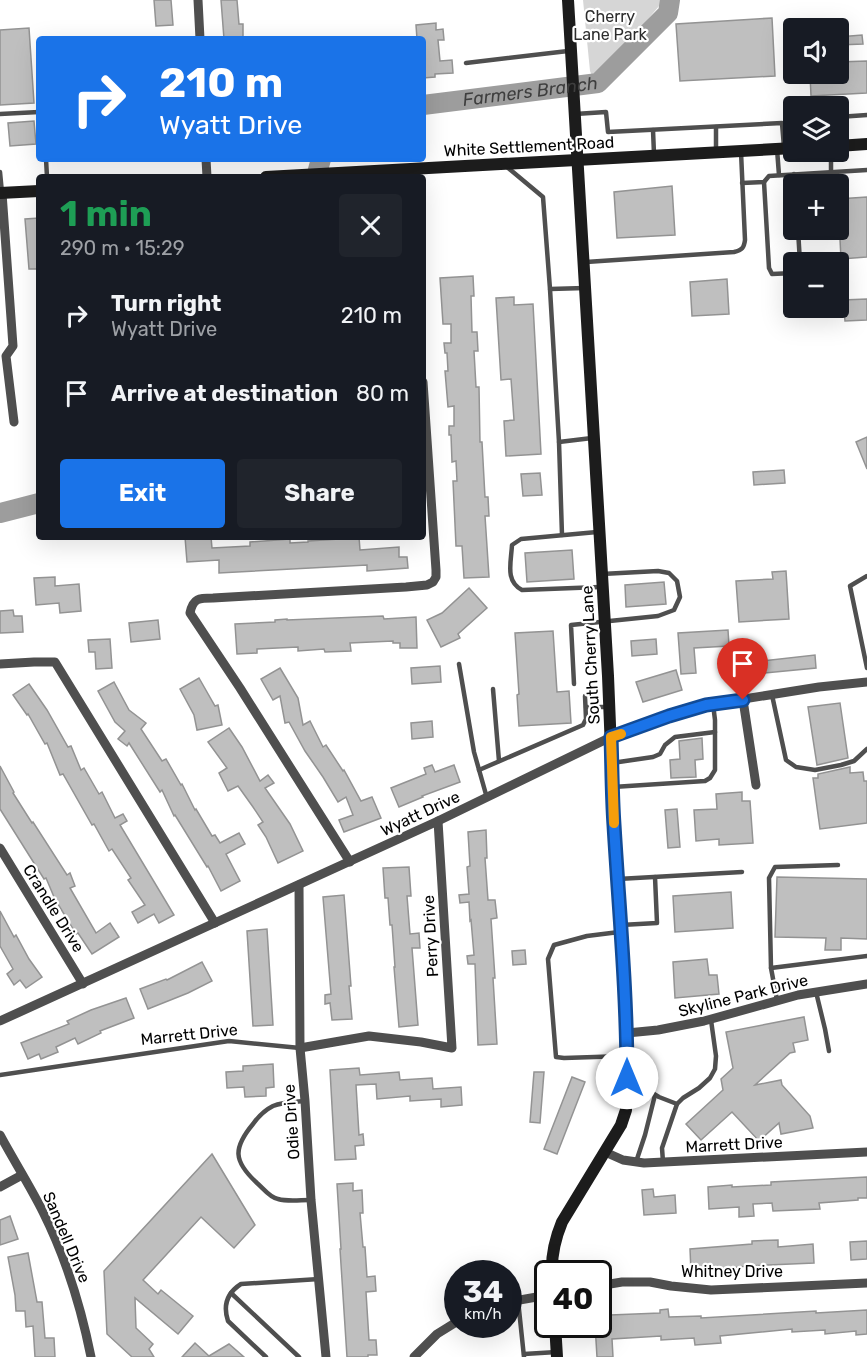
<!DOCTYPE html>
<html lang="en">
<head>
<meta charset="utf-8">
<style>
	body { margin:0; font-family:Rubik,sans-serif; background:#20242c; color:#f1f3f6; height:100vh; display:flex; flex-direction:column; font-size:22px; white-space:nowrap }
	* { box-sizing:border-box; margin:0 }
	p { font-size:20px; color:#9ea1a6 }
	.icon { flex:none; width:33px; height:33px; fill:none; stroke:currentColor; stroke-width:2; stroke-linecap:round; stroke-linejoin:round }
	.map { position:relative; flex:1; overflow:hidden }
	.details { position:absolute; left:36px; top:174px; width:390px; height:366px; display:flex; flex-direction:column; background:#171b24; border-radius:6px; box-shadow:0 6px 24px #0002 }
	.details>* { flex:none }
	.banner { position:absolute; left:36px; top:36px; width:390px; height:126px; border-radius:6px; box-shadow:0 6px 24px #0002; background:#1a73e8; color:#fff; overflow:hidden }
	.controls { position:absolute; left:783px; top:18px; display:grid; gap:12px }
	.controls a { display:grid; place-items:center; width:66px; height:66px; border-radius:6px; background:#171b24; box-shadow:0 6px 24px #0002; font-size:30px }
	.speed { position:absolute; left:444px; top:1260px; display:flex; gap:12px; font-size:30px; font-weight:700; text-align:center }
	.speed>* { display:grid; place-content:center; width:78px; height:78px; border-radius:50%; background:#171b24; box-shadow:0 6px 24px #0002; line-height:1 }
	.speed small { font-size:15px; font-weight:400 }
	.speed .limit { border:3px solid #111; border-radius:9px; background:#fff; color:#111 }
	.pin { position:absolute; display:grid; place-items:center; width:51px; height:51px; color:#fff; margin:-62px -26px; border-radius:50% 50% 50% 0; rotate:-45deg; box-shadow:0 0 6px #0007 }
	.pin .icon { rotate:45deg }
	.me { position:absolute; width:66px; margin:-33px; rotate:0deg; stroke-linejoin:round; filter:drop-shadow(0 0 4px #0008) }
	.turn { display:flex; align-items:center; gap:21px; height:126px; padding:0 24px; font-size:27px }
	.turn .icon { width:78px; height:78px; stroke-width:2.5 }
	.turn b { display:block; font-size:42px; line-height:51px }
	.round { display:grid; place-items:center; flex:none; width:63px; height:63px; border-radius:6px; background:#20242c }
	.head { display:flex; align-items:center; justify-content:space-between; height:102px; padding:0 24px }
	h1 { font-size:36px; font-weight:700; line-height:45px; color:#1e9e55 }
	.cta { display:flex; gap:12px; margin-top:auto; padding:12px 24px }
	.cta a { flex:1; height:69px; border-radius:6px; background:#1a73e8; color:#fff; font-size:24px; font-weight:700; line-height:69px; text-align:center }
	.cta a+a { background:#20242c; color:#f1f3f6 }
	ul { padding:0; list-style:none }
	li { display:flex; align-items:center; gap:18px; height:78px; padding:0 24px }
	li div { flex:1 }
	li b { display:block; font-size:22px }
	li em { font-style:normal }
	.map>svg:first-child { display:block }
	.green { fill:#d6d6d6 }
	.lines { fill:none; stroke-linecap:round; stroke-linejoin:round }
	.river { stroke:#9d9d9d; stroke-width:20 }
	.building { fill:#bfbfbf; stroke:#939393; stroke-width:1.5 }
	.lane { stroke:#4f4f4f; stroke-width:4.5 }
	.street { stroke:#4f4f4f; stroke-width:9 }
	.secondary { stroke:#1c1c1c; stroke-width:12 }
	.route-casing { stroke:#114b97; stroke-width:15 }
	.route { stroke:#1a73e8; stroke-width:10 }
	.slow { stroke:#f59e0b; stroke-width:10 }
	.labels { text-anchor:middle; stroke-width:4.5; stroke-linejoin:round; paint-order:stroke }
	.park-label { font-size:16px; fill:#2d2d2d; stroke:#fff }
	.street-label { font-size:16px; fill:#000; stroke:#fff }
	.water-label { font-size:18px; font-style:italic; fill:#3e3e3e; stroke:#fff }
</style>
</head>
<body>
<div class="map">
<svg width="867" height="1357" viewBox="0 0 867 1357">
	<rect width="100%" height="100%" fill="#fff"/>
	<!-- green -->
	<path class="green" d="M583 0H664C642 27 619 53 592 76L590 71Z"/>
	<g class="lines">
		<!-- river -->
		<g class="river">
			<path id="s1" d="M423 105 598 83 668 13 670 0"/>
			<path d="M316 177 321 159"/>
			<path d="M0 513 39 503"/>
		</g>
	</g>
	<!-- building -->
	<g class="building">
		<path d="M154 0H171L173 25 156 26Z"/>
		<path d="M221 0H237L239 24H243V38L224 39Z"/>
		<path d="M772 18 775 76 680 81 676 24Z"/>
		<path d="M436 23V30L443 29 444 40H438L440 61 452 60 453 73 435 74V77L423 78V39H417L416 25Z"/>
		<path d="M29 28 34 103 0 105V30Z"/>
		<path d="M862 35 863 44 838 45V37Z"/>
		<path d="M867 61V93L811 96 810 74H838V62Z"/>
		<path d="M34 121 36 144 10 146 8 123Z"/>
		<path d="M672 186 675 235 617 238 614 192Z"/>
		<path d="M867 197V257L841 259 838 199Z"/>
		<path d="M39 218V269H29L25 219Z"/>
		<path d="M473 276 474 296H471L472 332H477L478 351H474L476 387H479L480 442H482L485 497H488L489 516H485L489 577 464 578 462 546H456L453 481H457L456 461 452 462 451 435H449V426H454V406L448 407 445 371H448L447 353H445L444 343H451V324H443L440 278Z"/>
		<path d="M727 279 729 314 692 316 690 282Z"/>
		<path d="M514 297V305L533 304 541 454 506 456 504 421 514 420 511 379 501 380 496 298Z"/>
		<path d="M867 299V320L845 321 843 300Z"/>
		<path d="M867 437V469L856 442Z"/>
		<path d="M784 470 785 483 754 485 753 472Z"/>
		<path d="M540 473 542 495 523 496 521 474Z"/>
		<path d="M185 537H211L212 548 250 546V542L290 539V543L308 542V541L339 539V537H359L360 550 399 547V557H407L408 568 367 571V565L219 573V560L187 562Z"/>
		<path d="M572 550 574 579 527 582 525 553Z"/>
		<path d="M786 571 789 619 739 622 736 581 773 579 772 572Z"/>
		<path d="M55 577V586L79 584 81 611 60 613 59 603 36 605 34 578Z"/>
		<path d="M664 582 666 604 626 607 625 585Z"/>
		<path d="M469 588 487 608 458 634 460 638 441 647 427 620 442 613Z"/>
		<path d="M13 610 14 616H22L23 632 0 633V611Z"/>
		<path d="M383 616 384 619 416 617 417 648H400V643H393V641L350 643 351 651 325 652 324 649 298 651V647L257 649V653L237 654 235 624 275 622V620L287 619V620Z"/>
		<path d="M158 620 160 639 131 642 129 623Z"/>
		<path d="M728 630 729 646 694 648 696 673 681 674 678 633Z"/>
		<path d="M553 631 557 692 569 691 571 723 519 726 517 695 519 694 515 633Z"/>
		<path d="M110 639 112 668 96 669 95 652H89L88 640Z"/>
		<path d="M656 639 657 654 632 656 631 641Z"/>
		<path d="M815 655 816 668 754 674 753 662Z"/>
		<path d="M440 666 441 682 412 684 411 668Z"/>
		<path d="M280 668 298 698 303 725 310 721 323 747 326 745 343 771 344 770 361 801 372 797 381 818 344 832 339 820 353 815 346 797 338 802 323 777 305 751 289 722 285 723 280 696 273 700 261 679Z"/>
		<path d="M676 670 682 690 643 702 636 682Z"/>
		<path d="M199 678 215 706 218 705 222 725 197 730 194 715 180 689Z"/>
		<path d="M114 682 129 710 146 723 141 729 162 761 166 759 181 785 182 784 195 810 196 809 212 836 215 835 220 843 239 833 245 844 226 854 240 881 221 891 208 866 207 867 175 815 174 816 162 790 160 792 129 743 127 746 118 739 125 731 115 722 98 691Z"/>
		<path d="M29 684 47 710 68 747 71 746 81 770 84 768 99 794 102 792 115 818 123 814 127 821 120 825 174 915 159 923 154 914 138 923 132 912 145 905 128 880 131 878 112 849 109 851 94 824 92 825 63 774 60 775 47 743 45 744 28 714 27 715 13 695Z"/>
		<path d="M840 703 848 758 817 765 808 707Z"/>
		<path d="M432 721 433 737 412 739 411 723Z"/>
		<path d="M229 728 242 747 260 781 268 775 274 783 265 788 290 824 303 851 278 863 266 837 258 825 263 822 253 807 238 786 228 791 219 773 227 768 208 742Z"/>
		<path d="M702 738 703 759 695 760 696 777 671 778 670 760 680 759 679 741Z"/>
		<path d="M432 765 435 772 454 765 460 782 422 796 423 797 399 807 391 788 426 774 424 768Z"/>
		<path d="M0 766 14 792 13 793 32 823 33 822 67 875 70 873 75 886 70 888 96 933 110 923 119 937 92 954 78 933 76 934 58 904H57L46 878 44 879 0 809Z"/>
		<path d="M850 767V773L863 772 864 781H867V823L820 829 813 778H818V774Z"/>
		<path d="M742 792V801H750L753 843 719 845V839L696 841 694 810 717 809 716 794Z"/>
		<path d="M677 809 680 847 668 848 665 810Z"/>
		<path d="M486 830 487 858H485L488 900H495L497 918 491 919 495 978H493L497 1044 478 1045 475 964H468L467 956 474 955 471 920 470 921 469 902 460 903 459 895 469 894 467 867 470 866 468 832Z"/>
		<path d="M409 867 411 896H407L410 934 419 933 420 948H412L418 1025 399 1027 394 967H395L392 925H390L388 898H385L383 868Z"/>
		<path d="M777 877 867 879V939L841 938V950H825L826 938 775 937Z"/>
		<path d="M731 892 733 928 675 932 673 896Z"/>
		<path d="M344 895 351 986H349L352 1019 332 1020 330 1003 325 1004V995L331 994 323 897Z"/>
		<path d="M0 911 14 937 16 935 29 959 42 977 26 988 20 980 14 985 7 974 13 969 0 946Z"/>
		<path d="M267 929 273 1025 253 1026 247 931Z"/>
		<path d="M525 950 526 964 513 965 512 951Z"/>
		<path d="M707 959 709 975H717L719 994 675 998 673 962Z"/>
		<path d="M202 962 212 981 188 993 148 1009 140 989 166 979 167 980Z"/>
		<path d="M126 998 134 1018 100 1031 101 1033 78 1044 75 1038 56 1047 58 1052 41 1059 39 1054 28 1059 21 1043 69 1024 67 1021 91 1010Z"/>
		<path d="M804 1017 808 1040 793 1043 795 1052 790 1053 755 1085 781 1080 782 1085 810 1116 813 1128 781 1134 779 1123 759 1141 732 1112 701 1140 686 1124 723 1090 721 1079 733 1068 726 1032Z"/>
		<path d="M273 1064 274 1087 266 1088V1096L245 1097 244 1087 227 1088 226 1072 243 1071V1066Z"/>
		<path d="M359 1068 360 1075 399 1072 400 1080 432 1078 433 1089 461 1087 462 1105 441 1107V1099L410 1101V1096L377 1099 376 1084 356 1085 359 1135 363 1134 364 1145 355 1146 356 1159 335 1160 330 1070Z"/>
		<path d="M534 1072H544L540 1123 530 1122Z"/>
		<path d="M572 1077 585 1082 557 1154 544 1149Z"/>
		<path d="M212 1154 255 1225 234 1248 201 1217 143 1280 158 1294 161 1290 193 1316 178 1334 135 1298 136 1328 153 1344 149 1349 154 1357H132L107 1334 104 1271Z"/>
		<path d="M867 1177V1198H858V1200L819 1203 820 1209 773 1211 772 1203 753 1204 754 1216 739 1217V1207L709 1209 708 1187 732 1185V1187L771 1185V1182Z"/>
		<path d="M353 1183V1191L362 1190 363 1213H360L363 1247H365L367 1277 375 1276 376 1291 366 1292 369 1340H376L377 1355H368V1357H347L340 1249H341L337 1184Z"/>
		<path d="M653 1189 654 1197 675 1195 676 1213 644 1215 642 1190Z"/>
		<path d="M10 1216 18 1239 0 1245V1220Z"/>
		<path d="M778 1240V1247L813 1244 814 1263 748 1266 691 1272 690 1249 752 1244V1241Z"/>
		<path d="M867 1241V1259L851 1260 850 1242Z"/>
		<path d="M28 1253 37 1302H42L45 1338H54L55 1357H35L33 1326 26 1327 25 1311H16L15 1295 8 1257Z"/>
		<path d="M610 1309V1315L660 1313V1310L668 1309 669 1317 701 1316V1318L816 1311V1313L867 1310V1334L856 1335V1331L825 1334V1330L792 1332V1329L720 1336 721 1343 695 1345 694 1338 661 1340V1336L612 1339 613 1357H597L595 1324H598V1310Z"/>
		<path d="M195 1343 209 1356 229 1344 244 1357H182Z"/>
	</g>
	<g class="lines">
		<!-- lane -->
		<g class="lane">
			<path d="M466 63 568 51"/>
			<path d="M0 114 39 112"/>
			<path d="M575 114 606 112 608 132 782 123 784 147"/>
			<path d="M838 117 867 115"/>
			<path d="M716 127V151"/>
			<path d="M653 130 654 154"/>
			<path d="M777 149 779 175"/>
			<path d="M831 152V172"/>
			<path d="M46 159 47 177"/>
			<path d="M507 167 543 197 550 289 585 288"/>
			<path d="M0 172 2 193"/>
			<path d="M794 174 795 184"/>
			<path d="M764 182 769 268 772 274 794 273"/>
			<path d="M742 183 764 182 769 176 867 170"/>
			<path d="M798 230 800 262"/>
			<path d="M586 262 734 252C742 250 744 248 745 240L741 152"/>
			<path d="M550 289 559 442 592 438"/>
			<path d="M559 442 562 535"/>
			<path d="M597 532 521 539 512 545C511 563 505 581 522 590L600 587"/>
			<path d="M867 576 850 586 867 668"/>
			<path d="M459 664 474 752 487 798"/>
			<path d="M574 684 571 625 658 616 674 610 680 597 677 581 669 573 658 571 602 574"/>
			<path d="M493 689 499 761"/>
			<path d="M772 695 786 760 796 767 815 770 841 765 854 761 867 749"/>
			<path d="M586 707H607"/>
			<path d="M612 763 653 757 660 754 665 745 675 737 715 732"/>
			<path d="M479 770 583 725 586 719 585 696"/>
			<path d="M613 787 705 781 710 778 715 770V720L713 704"/>
			<path d="M618 879 742 872"/>
			<path d="M621 925 657 923 655 877"/>
			<path d="M619 932 587 936 554 945 548 959 556 1057 564 1058 625 1056"/>
			<path d="M771 968 867 956"/>
			<path d="M816 992 825 1029 829 1051"/>
			<path d="M777 1000 771 968 769 878 775 867 838 865"/>
			<path d="M0 1075 229 1041 300 1048"/>
			<path d="M629 1079 659 1097 677 1104"/>
			<path d="M305 1101C295 1102 283 1102 273 1106 265 1110 258 1117 253 1124 233 1148 233 1161 257 1183 263 1188 270 1198 278 1199 288 1202 300 1200 310 1200"/>
			<path d="M636 1162 645 1135 655 1095"/>
			<path d="M663 1162 662 1148 677 1104 683 1098 699 1088 710 1078 715 1069 716 1056 711 1020"/>
			<path d="M231 1293 299 1357"/>
			<path d="M518 1300 524 1357"/>
			<path d="M524 1354 557 1352"/>
			<path d="M266 1357 228 1321C223 1306 227 1293 241 1284L319 1279"/>
		</g>
		<!-- street -->
		<g class="street">
			<path d="M198 0 200 39"/>
			<path d="M206 159 207 177"/>
			<path d="M2 193 13 346 6 356 14 422"/>
			<path d="M0 664 34 662H55L215 923"/>
			<path d="M743 700 756 785"/>
			<path d="M0 848 83 984"/>
			<path d="M350 862 240 688 190 613C193 598 199 598 213 598L406 587 427 585 433 582 436 577V570L423 382"/>
			<path d="M299 885 300 1048 305 1101 311 1200 326 1357"/>
			<path d="M0 1021 438 821 611 737 669 716 706 705 819 687 867 682"/>
			<path d="M627 1033 658 1030 704 1021 798 995 867 984"/>
			<path d="M300 1048 369 1036 421 1042 452 1048 438 821"/>
			<path d="M0 1135C14 1161 30 1186 43 1212 66 1258 81 1307 91 1357"/>
			<path d="M605 1152 623 1160 644 1163 867 1152"/>
			<path d="M0 1187 22 1175"/>
			<path d="M598 1286 622 1282H650L671 1286 711 1290 867 1283"/>
			<path d="M508 1302 548 1295"/>
			<path d="M414 1357 437 1334 458 1321"/>
		</g>
		<!-- secondary -->
		<g class="secondary">
			<path d="M838 146 867 144"/>
			<path d="M266 177 794 148"/>
			<path d="M0 193 39 191"/>
			<path d="M552 1274C551 1255 555 1239 562 1222L621 1125 626 1110 627 1033 624 969 614 823 608 676 568 0"/>
			<path d="M555 1324 557 1357"/>
		</g>
	</g>
	<g class="lines">
		<defs>
			<path id="route" d="M627 1078C627 993 619 909 614 825 612 796 612 766 611 737L669 716 706 705 743 700"/>
		</defs>
		<!-- route casing -->
		<use href="#route" class="route-casing"/>
		<!-- route -->
		<use href="#route" class="route"/>
		<!-- slow -->
		<path class="slow" d="M614 823 611 737 621 734"/>
	</g>
	<g class="labels">
		<!-- park labels -->
		<g class="park-label">
			<text x="610" y="22">Cherry<tspan x="610" dy="18">Lane Park</tspan></text>
		</g>
		<!-- street labels -->
		<g class="street-label">
			<text transform="translate(529 146) rotate(-3)" y="6">White Settlement Road</text>
			<text transform="translate(590 655) rotate(-93)" y="6">South Cherry Lane</text>
			<text transform="translate(420 813) rotate(-25)" y="6">Wyatt Drive</text>
			<text transform="translate(54 908) rotate(58)" y="6">Crandle Drive</text>
			<text transform="translate(430 936) rotate(-93)" y="6">Perry Drive</text>
			<text transform="translate(743 995) rotate(-14)" y="6">Skyline Park Drive</text>
			<text transform="translate(189 1034) rotate(-6)" y="6">Marrett Drive</text>
			<text transform="translate(291 1122) rotate(-94)" y="6">Odie Drive</text>
			<text transform="translate(734 1144) rotate(-3)" y="6">Marrett Drive</text>
			<text transform="translate(67 1237) rotate(67)" y="6">Sandell Drive</text>
			<text x="732" y="1277">Whitney Drive</text>
		</g>
		<!-- water labels -->
		<g class="water-label">
			<text dy="6" stroke="none"><textPath href="#s1" startOffset="108">Farmers Branch</textPath></text>
		</g>
	</g>
</svg>
<div class="controls">
<a><svg class="icon" aria-label="sound" viewBox="0 0 24 24"><path d="M4 9h4l5-4v14l-5-4H4zM17 9q2 3 0 6"/></svg></a>
<a><svg class="icon" aria-label="layers" viewBox="0 0 24 24"><path d="M12 4l9 5-9 5-9-5zM3 14l9 5 9-5"/></svg></a>
<a>+</a>
<a>−</a>
</div>
<div class="speed"><div>34<small>km/h</small></div><div class="limit">40</div></div>
<div class="pin" style="left:743px;top:700px;background:#d93025"><svg class="icon" aria-label="arrive" viewBox="0 0 24 24"><path d="M6 21V4h12l-3 4 3 4H6"/></svg></div>
<svg class="me" style="left:627px;top:1078px" viewBox="-20 -20 40 40"><circle r="19" fill="#fff"/><path d="M0-13L10 11 0 6-10 11z" fill="#1a73e8"/></svg>
<div class="banner">
<div class="turn"><svg class="icon" aria-label="right" viewBox="0 0 24 24"><path d="M7 20v-9h11M14 6l5 5-5 5"/></svg><div><b>210 m</b>Wyatt Drive</div></div>
</div>
<section class="details">
<div class="head"><div><h1>1 min</h1><p>290 m · 15:29</p></div><a class="round"><svg class="icon" aria-label="close" viewBox="0 0 24 24"><path d="M6 6l12 12M18 6L6 18"/></svg></a></div>
<ul>
<li><svg class="icon" aria-label="right" viewBox="0 0 24 24"><path d="M7 20v-9h11M14 6l5 5-5 5"/></svg><div><b>Turn right</b><p>Wyatt Drive</p></div><em>210 m</em></li>
<li><svg class="icon" aria-label="arrive" viewBox="0 0 24 24"><path d="M6 21V4h12l-3 4 3 4H6"/></svg><div><b>Arrive at destination</b></div><em>80 m</em></li>
</ul>
<div class="cta"><a>Exit</a><a>Share</a></div>
</section>
</div>
</body>
</html>
